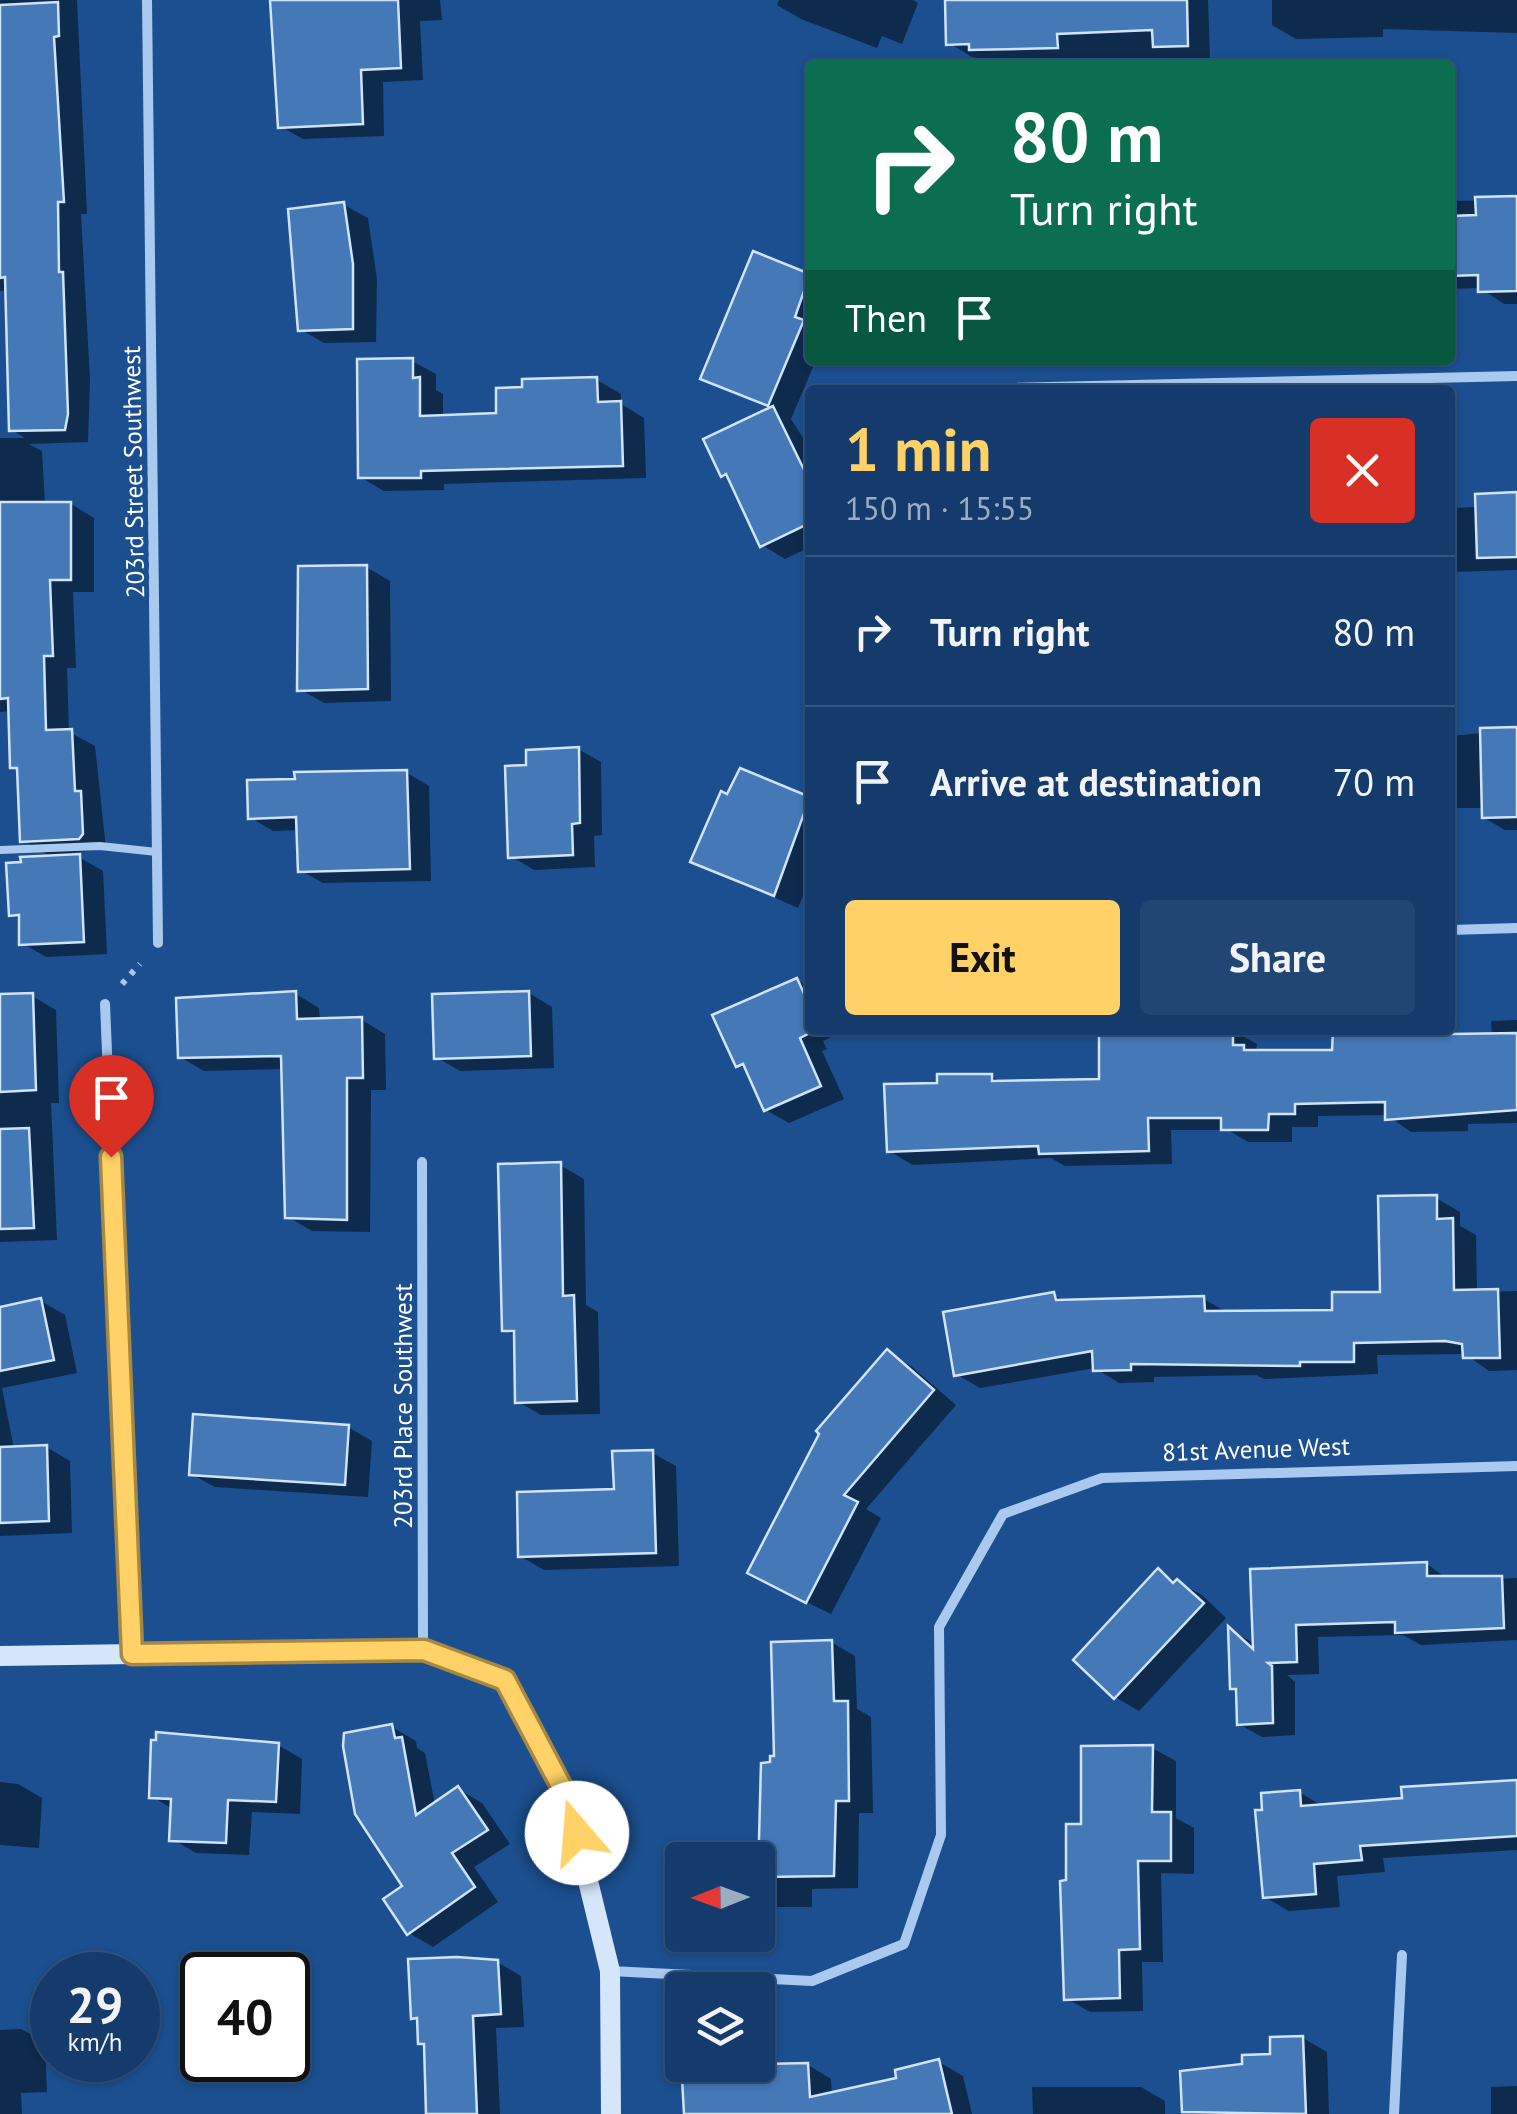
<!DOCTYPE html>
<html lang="en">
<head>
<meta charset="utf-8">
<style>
	body { margin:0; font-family:"PT Sans",sans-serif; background:#214673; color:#f1f3f6; height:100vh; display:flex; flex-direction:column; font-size:38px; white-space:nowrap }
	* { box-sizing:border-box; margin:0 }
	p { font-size:32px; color:#9dadc1 }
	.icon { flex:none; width:55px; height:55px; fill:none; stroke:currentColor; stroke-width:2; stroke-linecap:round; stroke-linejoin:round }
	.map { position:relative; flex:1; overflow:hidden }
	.side { position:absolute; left:805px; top:385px; width:650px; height:650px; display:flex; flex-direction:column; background:#143b6b; border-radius:10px; box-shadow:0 2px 8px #0004,0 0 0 2px #33557e }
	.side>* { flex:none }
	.top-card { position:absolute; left:805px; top:60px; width:650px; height:305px; border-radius:10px; box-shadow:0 2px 8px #0004,0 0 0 2px #33557e; background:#0b6e4f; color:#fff; overflow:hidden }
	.needle { width:65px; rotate:269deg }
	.buttons { position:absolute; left:665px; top:1842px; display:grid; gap:20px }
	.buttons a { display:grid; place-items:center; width:110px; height:110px; border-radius:10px; background:#143b6b; box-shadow:0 2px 8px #0004,0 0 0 2px #33557e; font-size:50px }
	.speed { position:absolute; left:30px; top:1952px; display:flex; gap:20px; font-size:50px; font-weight:700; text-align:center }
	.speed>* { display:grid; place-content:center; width:130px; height:130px; border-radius:50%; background:#143b6b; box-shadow:0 2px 8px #0004,0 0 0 2px #33557e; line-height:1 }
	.speed small { font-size:25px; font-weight:400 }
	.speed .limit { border:5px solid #111; border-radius:15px; background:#fff; color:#111 }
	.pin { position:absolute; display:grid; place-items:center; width:85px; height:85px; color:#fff; margin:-102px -42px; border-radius:50% 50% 50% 0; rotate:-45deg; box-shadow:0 0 10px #0007 }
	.pin .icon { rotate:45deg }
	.me { position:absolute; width:110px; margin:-55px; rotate:342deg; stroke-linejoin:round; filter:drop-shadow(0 0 8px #0008) }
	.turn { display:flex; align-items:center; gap:35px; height:210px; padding:0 40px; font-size:45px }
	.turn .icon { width:130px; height:130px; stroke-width:2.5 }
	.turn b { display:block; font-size:70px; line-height:85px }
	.then { display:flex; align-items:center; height:95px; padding:0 40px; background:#0003; gap:20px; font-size:38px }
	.round { display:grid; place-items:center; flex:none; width:105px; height:105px; border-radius:10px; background:#214673 }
	.head { display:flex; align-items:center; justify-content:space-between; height:170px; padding:0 40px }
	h1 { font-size:60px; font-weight:700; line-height:75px; color:#ffd166 }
	.action { display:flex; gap:20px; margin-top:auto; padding:20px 40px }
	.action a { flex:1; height:115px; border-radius:10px; background:#ffd166; color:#111; font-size:40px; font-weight:700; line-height:115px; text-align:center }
	.action a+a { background:#214673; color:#f1f3f6 }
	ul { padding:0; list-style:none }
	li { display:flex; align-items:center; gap:30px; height:150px; padding:0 40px; border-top:2px solid #33557e }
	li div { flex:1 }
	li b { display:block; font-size:38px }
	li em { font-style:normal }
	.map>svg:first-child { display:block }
	.shadow { fill:#0007 }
	.building { fill:#4478b7; stroke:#cfe3fa; stroke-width:2.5 }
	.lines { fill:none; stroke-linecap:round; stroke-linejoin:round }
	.path { stroke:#a9c9ee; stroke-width:6; stroke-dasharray:5 8; stroke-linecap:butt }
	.lane { stroke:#a9c9ee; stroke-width:8 }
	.street { stroke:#a9c9ee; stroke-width:10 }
	.secondary { stroke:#d6e6fa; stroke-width:20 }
	.route-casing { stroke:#a68842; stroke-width:25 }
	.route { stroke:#ffd166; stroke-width:18 }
	.labels { text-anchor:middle; stroke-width:10; stroke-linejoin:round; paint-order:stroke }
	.street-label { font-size:25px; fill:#fff; stroke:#1b4f8f }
</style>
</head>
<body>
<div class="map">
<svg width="1517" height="2114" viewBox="0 0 1517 2114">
	<rect width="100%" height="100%" fill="#1b4f8f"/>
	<!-- shadow -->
	<g class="shadow">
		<path d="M0 0H77L87 214H81L90 380 88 442 29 444 42 451 45 504H71L94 518V592H73L76 668H67L69 732 95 746 106 848 72 853 103 871 107 954 46 957 22 943V920L11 914 53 858 22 840 20 771 12 767 11 711 0 712V438H25L12 430 8 290 0 291Z"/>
		<path d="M272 0H440L442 20 420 21 423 80 383 82 384 136 303 139 280 126Z"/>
		<path d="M779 0H913L918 3 902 44 882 36 877 48 801 19 777 5Z"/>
		<path d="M947 0H1208L1210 58 1130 60V65H1073V60L995 62 972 57 949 43Z"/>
		<path d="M1272 0H1517V33L1383 29V37L1296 39 1272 25Z"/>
		<path d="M1517 200V304H1504L1480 288 1450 289V201Z"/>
		<path d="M344 205 368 218 377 279 376 342 324 343 300 329Z"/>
		<path d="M754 254 810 277V360H816L791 419 810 449V547L785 559 762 545 731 480 723 475 772 410 703 378Z"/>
		<path d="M412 361 436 374V390L443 394V417L499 415 597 380 621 394V404L644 418 646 478 444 484V490L384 491 360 477Z"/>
		<path d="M1517 495V570L1450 572V508L1478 507Z"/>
		<path d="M366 567 390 581 391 701 324 703 300 689Z"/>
		<path d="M1517 730V830H1505L1481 816V808H1450V736Z"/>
		<path d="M578 749 601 762 602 835 594 836 595 867 534 870 511 856 529 767Z"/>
		<path d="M741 771 810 799V878L798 908 693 861Z"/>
		<path d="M407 773 429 786 431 881 323 883 300 870 299 830 273 831 251 818Z"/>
		<path d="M797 980 810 988V1030H836L838 1034 823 1041 827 1049 822 1051 844 1099 789 1123 766 1110 749 1071 738 1065Z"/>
		<path d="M529 993 552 1007 554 1068 460 1071 436 1057Z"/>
		<path d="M296 994 319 1008 320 1021 362 1020 385 1034 386 1090H371L370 1232 312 1231 288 1217 284 1069 204 1071 180 1057Z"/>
		<path d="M32 996 56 1010 59 1103H51L57 1240 0 1242V997Z"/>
		<path d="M1517 1020V1123L1468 1124V1131L1411 1132 1387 1115 1318 1116V1127H1292V1142H1248L1228 1130H1171L1172 1164 1065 1166 1051 1158 913 1165 889 1151 940 1085 991 1076 1004 1084 1102 1081 1233 1031 1257 1044 1256 1053H1335V1030H1392L1405 1037 1492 1036 1491 1021Z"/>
		<path d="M560 1165 584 1179 586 1305 598 1312 600 1414 541 1415 517 1401 516 1336 504 1330Z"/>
		<path d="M1436 1198 1460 1212V1226L1476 1235 1477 1292 1517 1291V1370L1489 1371 1465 1354 1377 1355 1378 1374 1264 1379 1256 1375 1154 1377V1382L1119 1383 1095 1368 980 1388 956 1374 1054 1295 1066 1302 1204 1299 1228 1313 1335 1312 1382 1295Z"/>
		<path d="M41 1301 65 1315 77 1373 2 1388 14 1449 46 1447 70 1461 72 1533 0 1536V1310Z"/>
		<path d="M887 1352 911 1366 956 1405 866 1509 881 1518 831 1614 774 1586Z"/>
		<path d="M348 1427 372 1441 368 1497 215 1487 191 1474Z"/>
		<path d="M652 1453 676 1466 679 1566 544 1570 520 1556 616 1492Z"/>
		<path d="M1427 1564 1450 1581 1517 1578V1640L1421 1645 1403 1635 1318 1637 1319 1674 1287 1675 1295 1682V1735L1262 1737 1239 1724V1692L1232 1688 1231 1630 1255 1644 1253 1572Z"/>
		<path d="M1159 1572 1202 1595 1226 1618 1139 1711 1115 1697Z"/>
		<path d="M831 1642 855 1656 857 1709 871 1717 873 1813H859L858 1888 812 1889V1907H758V1860H720V1845L763 1844 772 1765Z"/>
		<path d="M392 1727 416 1741 417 1748 425 1753 435 1805 458 1789 482 1803 510 1844 474 1867 498 1902 433 1947 409 1933Z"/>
		<path d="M278 1745 302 1759 300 1814 252 1812 249 1855 196 1853 172 1839 173 1809 151 1796Z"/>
		<path d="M1152 1748 1176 1761V1818L1194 1828V1874L1161 1873 1163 1962H1142L1143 2011 1090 2012 1066 1998 1068 1883 1083 1826Z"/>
		<path d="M0 1782 18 1784 42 1798 39 1848 0 1845Z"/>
		<path d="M1517 1782V1850L1383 1858 1385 1872 1337 1876 1340 1907 1289 1911 1265 1897V1812L1299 1792 1324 1807 1404 1800Z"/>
		<path d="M497 1962 521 1976 524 2027 496 2028 500 2114H428L427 2046 421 2043 420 2021 413 2017Z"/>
		<path d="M21 2029 45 2042 47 2092 21 2093 22 2114H0V2030Z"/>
		<path d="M1303 2038 1327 2052 1329 2114H1191L1184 2110 1244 2066 1273 2057Z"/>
		<path d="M939 2062 963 2076 972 2114H686L764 2074 808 2065 831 2079 832 2095 899 2080Z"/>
		<path d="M1517 2086V2114H1491V2087Z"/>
		<path d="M1032 2087H1141L1165 2101V2114H1033Z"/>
	</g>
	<!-- building -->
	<g class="building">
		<path d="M270 0H398L401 68 361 70 363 124 278 128Z"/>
		<path d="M945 0H1187L1188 46 1153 47 1152 30 1057 34 1058 48 969 50V44L946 45Z"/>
		<path d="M58 2 59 36 54 37 64 202H58L59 272H63L68 414 65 430 9 431 5 277 0 278V5Z"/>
		<path d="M1517 196V291L1478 292V275L1450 276V216L1476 215 1475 197Z"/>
		<path d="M344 202 353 264V329L298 331 288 209Z"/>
		<path d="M753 251 810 274 795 317 804 320 768 406 700 379Z"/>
		<path d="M413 358V378L420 377V416L496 413V388L522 387V379L597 377 598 402 621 401 623 466 421 471V478H358L357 359Z"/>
		<path d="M773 406 810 482V523L760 547 726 474 721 477 703 439Z"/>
		<path d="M1517 492V557L1477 558 1475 494Z"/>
		<path d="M0 502H71V580H50L53 656H44L46 730 72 729 75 791H81L83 834 79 839 20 842 17 768H10L8 698 0 699Z"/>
		<path d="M367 565 368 689 297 691 298 566Z"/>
		<path d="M1517 727V817L1482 818 1480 728Z"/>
		<path d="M579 747 580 823 572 824 573 855 508 858 505 766 526 765V750Z"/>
		<path d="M740 768 810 797 774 896 690 862 721 791 727 794Z"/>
		<path d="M407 770 410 869 298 872 296 817 248 819 247 780 295 779 294 772Z"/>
		<path d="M80 854 84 942 19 945V915L9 916 6 863 21 862 20 857Z"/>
		<path d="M797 978 810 1007V1033L800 1038 821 1086 764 1111 743 1064 736 1067 712 1015Z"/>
		<path d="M296 991 297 1019 362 1017 363 1078H347V1220L285 1218 281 1056 178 1058 176 998Z"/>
		<path d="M529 991 531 1056 434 1059 432 994Z"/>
		<path d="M33 993 36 1090 0 1092V994Z"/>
		<path d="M1099 1030H1233V1045H1244V1050H1332L1333 1030H1385V1035L1517 1033V1110L1385 1120V1102L1295 1104V1114H1269L1268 1130H1221V1118H1148L1149 1151 1039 1154 1038 1146 887 1152 884 1084 937 1083V1074H992V1081L1099 1079Z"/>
		<path d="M29 1128 34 1228 0 1229V1129Z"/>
		<path d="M561 1162 563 1296 574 1295 577 1401 515 1403 514 1331H502L498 1164Z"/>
		<path d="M1437 1195V1219L1453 1218 1454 1290 1498 1289 1500 1358H1463L1462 1344 1445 1341 1354 1343V1362H1300V1366L1131 1364V1370L1093 1371 1092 1351 954 1376 943 1312 1054 1292 1056 1300 1204 1296 1205 1311 1332 1310V1292H1380L1378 1196Z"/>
		<path d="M41 1298 54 1360 0 1371V1307Z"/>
		<path d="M887 1349 934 1390 844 1495 858 1502 806 1603 747 1573 819 1434 816 1431Z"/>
		<path d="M193 1414 349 1425 345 1485 189 1475Z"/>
		<path d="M47 1445 49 1521 0 1523V1447Z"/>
		<path d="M653 1450 656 1553 518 1557 517 1492 614 1489 612 1451Z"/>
		<path d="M1427 1562V1576H1502L1504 1628 1395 1633V1622L1296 1625 1297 1662 1268 1663 1272 1666 1273 1723 1237 1725 1236 1689H1230L1228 1626 1253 1649 1250 1569Z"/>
		<path d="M1158 1568 1173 1583 1177 1579 1204 1603 1114 1699 1073 1660Z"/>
		<path d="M832 1640 834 1701H848L849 1801H836L834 1876 758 1877 761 1763 770 1762V1756H774L771 1642Z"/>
		<path d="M392 1724 395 1738 402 1737 416 1815 458 1786 488 1830 452 1853 475 1887 407 1935 383 1899 402 1886 355 1814 343 1746 344 1733Z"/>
		<path d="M156 1732 279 1743 276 1802 228 1800 226 1843 169 1841 171 1799 149 1798 151 1740H156Z"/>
		<path d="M1153 1745 1152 1812H1171V1861H1138L1140 1949 1119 1950 1120 1998 1064 2000 1060 1881 1066 1880V1824H1081V1746Z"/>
		<path d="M1517 1780V1836L1360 1846 1362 1860 1314 1864 1316 1894 1263 1898 1255 1810H1262L1261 1793 1300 1790 1301 1806 1402 1798 1401 1787Z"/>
		<path d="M457 1957 498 1960 501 2014 473 2016 477 2114H426L424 2044H418L417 2018 411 2019 408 1959Z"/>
		<path d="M1303 2036 1306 2114 1182 2112 1180 2071 1242 2064V2055L1270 2054V2037Z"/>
		<path d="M939 2059 952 2114H684L682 2078 761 2072V2064L808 2063 810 2097 896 2078 895 2070Z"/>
	</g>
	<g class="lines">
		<!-- path -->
		<path class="path" d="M122 984 140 964"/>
		<!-- lane -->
		<path class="lane" d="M0 850 100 846 157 852"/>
		<!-- street -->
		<g class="street">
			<path d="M147 0 158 943"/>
			<path d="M924 390 1517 376"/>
			<path d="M1450 930 1517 928"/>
			<path d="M105 1004 132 1654"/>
			<path d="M422 1162 423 1650"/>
			<path d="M610 1971 812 1981 904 1944 941 1835 939 1627 1003 1514 1102 1478 1517 1466"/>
			<path d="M1394 2114 1402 1955"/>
		</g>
		<!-- secondary -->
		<path class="secondary" d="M0 1656 423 1650 505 1680 568 1799 610 1971 611 2114"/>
	</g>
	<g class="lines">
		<defs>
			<path id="route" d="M111 1157 132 1654 424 1650 505 1680 568 1799 577 1833"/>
		</defs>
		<!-- route casing -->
		<use href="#route" class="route-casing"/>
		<!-- route -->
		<use href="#route" class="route"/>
	</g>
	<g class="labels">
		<!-- street labels -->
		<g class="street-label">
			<text transform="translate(133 472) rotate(-91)" y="9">203rd Street Southwest</text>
			<text transform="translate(403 1406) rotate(-90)" y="9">203rd Place Southwest</text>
			<text transform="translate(1256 1449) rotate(-2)" y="9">81st Avenue West</text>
		</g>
	</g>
</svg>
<div class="buttons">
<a><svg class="needle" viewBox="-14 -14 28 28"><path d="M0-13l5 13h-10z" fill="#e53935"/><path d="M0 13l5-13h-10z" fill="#9dadc1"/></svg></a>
<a><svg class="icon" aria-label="layers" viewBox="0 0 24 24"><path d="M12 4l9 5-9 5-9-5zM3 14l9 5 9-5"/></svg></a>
</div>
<div class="speed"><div>29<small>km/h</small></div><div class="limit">40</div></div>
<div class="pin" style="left:111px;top:1157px;background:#d93025"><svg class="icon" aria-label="arrive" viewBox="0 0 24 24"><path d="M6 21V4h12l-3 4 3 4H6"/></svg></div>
<svg class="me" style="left:577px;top:1833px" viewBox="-20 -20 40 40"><circle r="19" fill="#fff"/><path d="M0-13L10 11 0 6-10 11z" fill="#ffd166"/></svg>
<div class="top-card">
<div class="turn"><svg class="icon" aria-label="right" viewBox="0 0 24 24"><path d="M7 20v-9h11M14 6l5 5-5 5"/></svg><div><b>80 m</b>Turn right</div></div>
<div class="then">Then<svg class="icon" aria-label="arrive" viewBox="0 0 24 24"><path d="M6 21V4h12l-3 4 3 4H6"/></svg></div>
</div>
<section class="side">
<div class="head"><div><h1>1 min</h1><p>150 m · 15:55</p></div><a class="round" style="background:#d93025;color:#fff"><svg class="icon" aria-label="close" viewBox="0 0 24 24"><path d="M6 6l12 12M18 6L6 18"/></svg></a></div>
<ul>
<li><svg class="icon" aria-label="right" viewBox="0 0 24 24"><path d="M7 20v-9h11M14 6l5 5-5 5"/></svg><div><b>Turn right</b></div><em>80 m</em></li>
<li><svg class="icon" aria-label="arrive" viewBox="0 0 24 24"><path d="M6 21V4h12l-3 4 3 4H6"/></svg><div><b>Arrive at destination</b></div><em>70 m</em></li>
</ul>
<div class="action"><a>Exit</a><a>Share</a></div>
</section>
</div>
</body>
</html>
